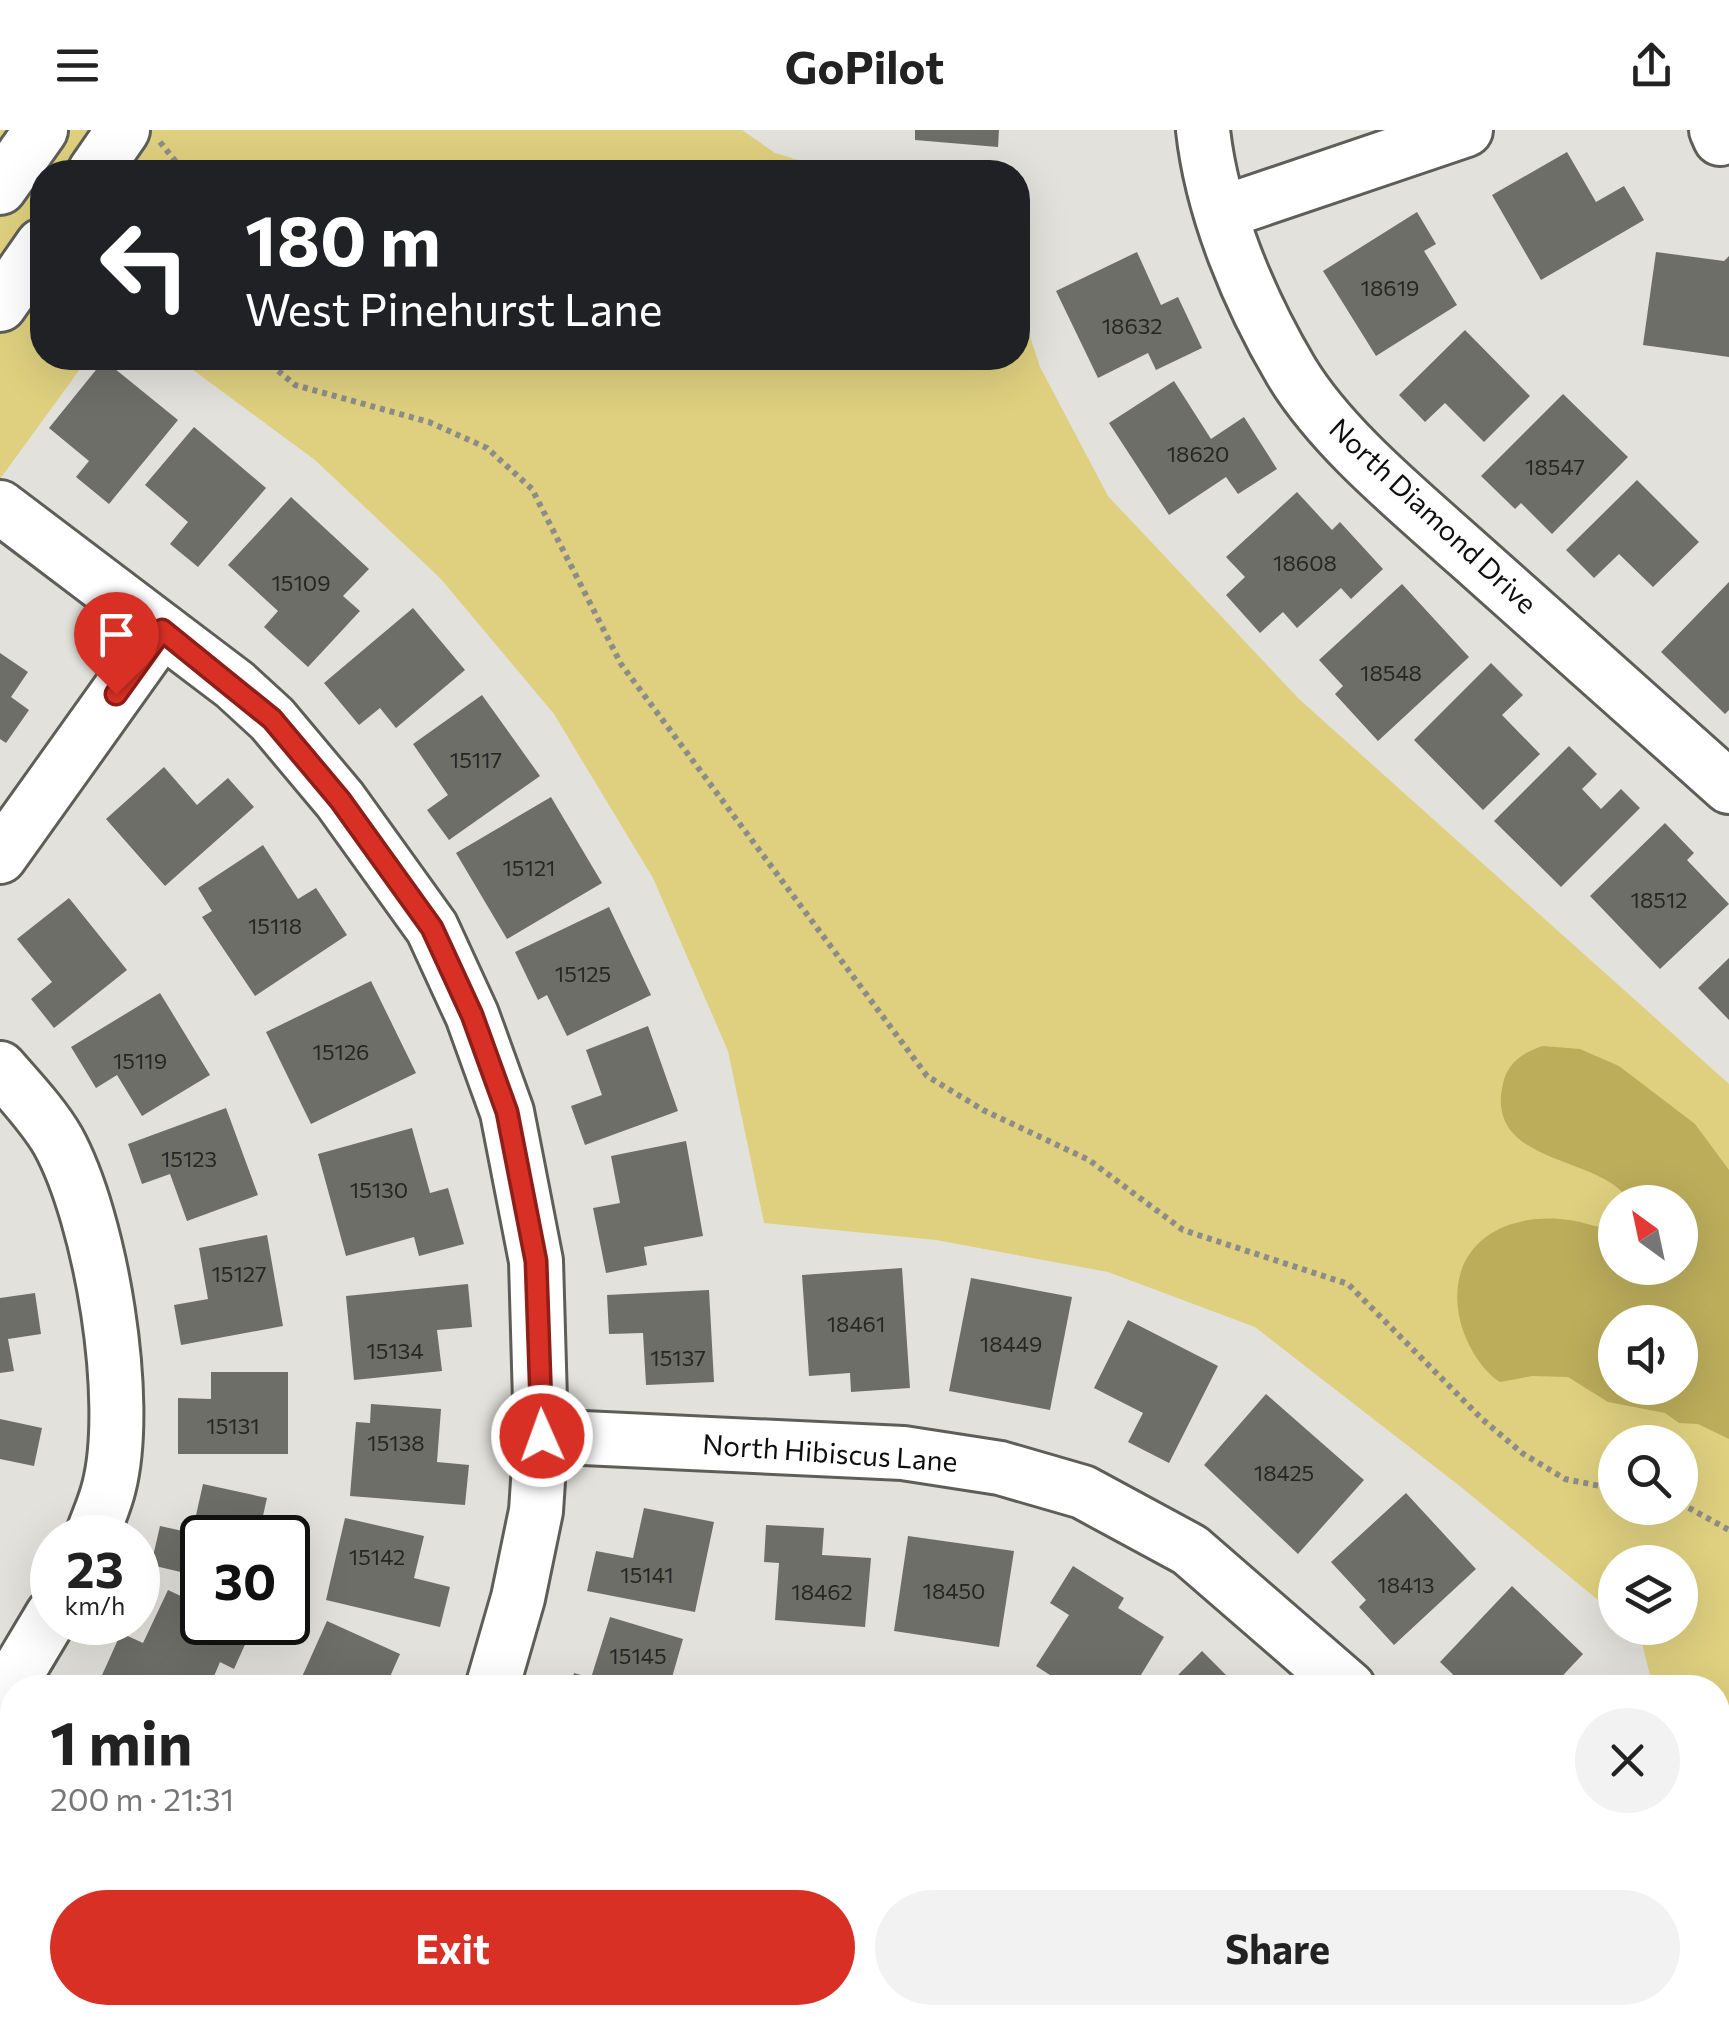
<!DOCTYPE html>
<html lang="en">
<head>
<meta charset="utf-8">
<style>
	body { margin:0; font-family:Commissioner,sans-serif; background:#f2f2f2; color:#222; height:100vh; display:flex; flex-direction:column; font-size:38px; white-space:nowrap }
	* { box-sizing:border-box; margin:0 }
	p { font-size:32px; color:#767676 }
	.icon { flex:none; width:55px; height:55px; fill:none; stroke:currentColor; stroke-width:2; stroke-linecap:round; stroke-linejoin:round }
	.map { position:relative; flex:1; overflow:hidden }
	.side { position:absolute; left:0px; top:1545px; width:1730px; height:350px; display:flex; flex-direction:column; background:#fff; border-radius:40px 40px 0 0; box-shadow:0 10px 40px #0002 }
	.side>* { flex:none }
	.guide { position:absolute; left:30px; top:30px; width:1000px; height:210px; border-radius:40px; box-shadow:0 10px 40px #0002; background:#202124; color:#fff; overflow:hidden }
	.needle { width:65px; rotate:327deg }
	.tools { position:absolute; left:1598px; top:1055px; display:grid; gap:20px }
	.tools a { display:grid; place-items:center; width:100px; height:100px; border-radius:50%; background:#fff; box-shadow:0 10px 40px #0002; font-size:50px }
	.speed { position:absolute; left:30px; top:1385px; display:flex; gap:20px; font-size:50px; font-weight:700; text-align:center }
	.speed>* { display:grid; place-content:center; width:130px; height:130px; border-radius:50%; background:#fff; box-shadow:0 10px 40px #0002; line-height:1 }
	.speed small { font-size:25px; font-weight:400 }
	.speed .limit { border:5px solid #111; border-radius:15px; background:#fff; color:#111 }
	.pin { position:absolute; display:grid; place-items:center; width:85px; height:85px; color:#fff; margin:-102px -42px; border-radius:50% 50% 50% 0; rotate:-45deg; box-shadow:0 0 10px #0007 }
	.pin .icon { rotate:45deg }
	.me { position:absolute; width:110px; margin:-55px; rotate:358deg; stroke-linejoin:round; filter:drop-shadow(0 0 8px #0008) }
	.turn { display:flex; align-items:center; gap:35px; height:210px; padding:0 50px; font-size:45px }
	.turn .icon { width:130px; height:130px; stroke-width:2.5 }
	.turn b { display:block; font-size:70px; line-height:85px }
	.round { display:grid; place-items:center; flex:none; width:105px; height:105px; border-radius:52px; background:#f2f2f2 }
	.summary { display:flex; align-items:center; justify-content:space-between; height:170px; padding:0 50px }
	h1 { font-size:60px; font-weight:700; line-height:75px }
	.action { display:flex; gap:20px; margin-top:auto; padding:20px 50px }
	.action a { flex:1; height:115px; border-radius:60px; background:#d93025; color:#fff; font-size:40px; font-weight:700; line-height:115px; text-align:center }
	.action a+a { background:#f2f2f2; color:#222 }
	header { display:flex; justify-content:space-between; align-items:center; height:130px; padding:0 50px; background:#fff; font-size:45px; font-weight:700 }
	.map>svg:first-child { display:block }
	.green { fill:#dfd07f; fill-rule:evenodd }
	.water { fill:#bcad5b; fill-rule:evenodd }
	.building { fill:#6e6e69 }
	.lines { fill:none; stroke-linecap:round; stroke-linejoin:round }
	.minor-casing { stroke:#5e5e59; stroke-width:58 }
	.path { stroke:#8d8c89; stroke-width:6; stroke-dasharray:5 5; stroke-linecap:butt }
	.minor { stroke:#fff; stroke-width:52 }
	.route-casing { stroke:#8d1f18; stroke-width:25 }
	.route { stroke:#d93025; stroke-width:18 }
	.labels { text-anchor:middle; stroke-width:10; stroke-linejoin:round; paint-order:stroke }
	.number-label { font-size:22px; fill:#272624 }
	.street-label { font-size:28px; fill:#0f0e0d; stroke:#fff }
</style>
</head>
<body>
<header><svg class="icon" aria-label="menu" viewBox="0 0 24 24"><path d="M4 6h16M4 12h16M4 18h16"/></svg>GoPilot<svg class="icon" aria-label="share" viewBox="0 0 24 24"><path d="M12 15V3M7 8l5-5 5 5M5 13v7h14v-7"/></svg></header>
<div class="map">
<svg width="1729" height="1895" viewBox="0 0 1729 1895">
	<rect width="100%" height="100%" fill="#e2e1dc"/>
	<!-- green -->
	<g class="green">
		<path d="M0 0H742L775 23 838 42H42V228H88L0 349Z"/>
		<path d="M1018 170 1040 237 1108 366 1299 569 1729 954V1895H1584L1591 1883 1718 1882V1558L1653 1557 1640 1505 1631 1498H1680V1432H1615V1484L1461 1357 1255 1197 1108 1142 936 1110 764 1093 728 921 653 748 554 584 440 448 315 330 177 228H1018ZM1615 1072H1680V1138H1615ZM1615 1192H1680V1258H1615ZM1615 1312H1680V1378H1615Z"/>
	</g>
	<!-- water -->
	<path class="water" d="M1542 916 1580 919 1619 936 1695 994 1729 1040V1309L1698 1294 1679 1293 1665 1283 1608 1272 1568 1247 1532 1246 1500 1252C1478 1238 1461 1205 1458 1179 1450 1111 1508 1081 1570 1090 1585 1092 1598 1099 1615 1098V1138H1680V1072H1630C1604 1025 1488 1037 1502 958 1506 934 1520 924 1542 916ZM1615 1192H1680V1258H1615Z"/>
	<!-- building -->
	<g class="building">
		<path d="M915 0H999L998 17 915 10Z"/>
		<path d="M1567 22 1596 72 1624 56 1644 90 1541 150 1492 65Z"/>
		<path d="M1417 82 1436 114 1424 121 1457 175 1376 226 1323 141Z"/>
		<path d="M1137 122 1161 175 1178 167 1202 218 1156 240 1148 223 1098 248 1056 161Z"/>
		<path d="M1656 122 1724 131 1729 126V227L1643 215Z"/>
		<path d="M1465 200 1530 266 1484 312 1445 273 1425 292 1399 265Z"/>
		<path d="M104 230 178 290 109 374 76 347 89 331 49 298Z"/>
		<path d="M1174 251 1211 309 1244 287 1277 339 1238 364 1226 347 1169 385 1109 293Z"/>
		<path d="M1563 264 1628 327 1552 404 1521 373 1515 379 1481 346Z"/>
		<path d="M194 297 266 358 198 437 170 414 188 392 145 355Z"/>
		<path d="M1637 350 1699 412 1653 457 1619 424 1594 448 1566 420Z"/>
		<path d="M1297 362 1332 400 1340 392 1383 439 1351 469 1341 458 1297 498 1283 482 1260 503 1226 465 1245 447 1226 427Z"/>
		<path d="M291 367 369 439 343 466 360 481 308 537 264 497 278 481 228 435Z"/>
		<path d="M1729 452V580L1725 584 1661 522Z"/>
		<path d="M1402 454 1469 527 1378 611 1335 564 1343 556 1319 530Z"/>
		<path d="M413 478 465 540 396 598 380 578 359 595 324 553Z"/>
		<path d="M0 523 28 542 11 567 29 580 6 613 0 609Z"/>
		<path d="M1491 533 1523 565 1502 585 1540 624 1483 680 1414 610Z"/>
		<path d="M482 565 540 646 449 710 427 680 448 665 413 614Z"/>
		<path d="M1569 616 1597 644 1582 659 1601 679 1621 659 1640 678 1561 757 1494 691Z"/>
		<path d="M164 637 197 675 228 648 254 677 165 756 106 689Z"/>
		<path d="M551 667 602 753 507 809 456 723Z"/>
		<path d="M1665 693 1694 723 1687 730 1729 774 1660 839 1590 766Z"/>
		<path d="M263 715 298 769 316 758 347 805 255 866 202 787 212 781 198 758Z"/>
		<path d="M69 768 127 840 54 898 31 869 52 852 17 809Z"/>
		<path d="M609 777 651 865 567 906 547 865 538 870 515 822Z"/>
		<path d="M1729 828V890L1698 858Z"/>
		<path d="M371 851 416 943 311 994 266 902Z"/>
		<path d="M160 863 210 945 142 986 117 945 96 958 71 917Z"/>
		<path d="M648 896 678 981 585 1015 571 976 602 965 586 920Z"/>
		<path d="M226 978 258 1065 187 1091 170 1044 142 1054 128 1014Z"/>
		<path d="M412 998 430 1063 448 1058 464 1114 419 1126 414 1107 346 1126 318 1024Z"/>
		<path d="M686 1011 703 1106 644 1117 647 1135 606 1143 593 1078 620 1073 611 1026Z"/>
		<path d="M267 1105 283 1196 181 1215 174 1175 208 1169 199 1118Z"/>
		<path d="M902 1138 910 1258 851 1262 850 1243 809 1246 802 1145Z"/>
		<path d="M971 1148 1072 1167 1050 1280 949 1261Z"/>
		<path d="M468 1154 472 1197 437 1200 442 1241 354 1250 346 1166Z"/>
		<path d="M709 1160 714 1252 646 1255 643 1203 609 1204 607 1165Z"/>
		<path d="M35 1163 41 1204 8 1209 14 1241 0 1243V1168Z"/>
		<path d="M1128 1190 1218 1236 1169 1333 1128 1312 1143 1283 1094 1258Z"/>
		<path d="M211 1242H288V1324H178V1268L211 1269Z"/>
		<path d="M1266 1264 1364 1350 1298 1424 1204 1335Z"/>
		<path d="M371 1274 441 1279 437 1332 469 1335 465 1375 350 1366 356 1292 370 1293Z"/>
		<path d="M0 1289 42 1298 34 1336 0 1329Z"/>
		<path d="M203 1354 267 1368 258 1408H202V1447L151 1435 160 1396 192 1403Z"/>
		<path d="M1406 1363 1476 1439 1394 1515 1359 1477 1366 1470 1331 1432Z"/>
		<path d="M644 1378 714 1392 695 1482 587 1461 596 1421 633 1428Z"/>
		<path d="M345 1388 424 1406 414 1448 450 1457 440 1497 326 1470Z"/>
		<path d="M766 1395 824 1398 822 1425 871 1428 865 1497 775 1490 779 1433 764 1432Z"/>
		<path d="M908 1406 1014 1421 999 1517 894 1501Z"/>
		<path d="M1073 1436 1124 1468 1118 1478 1164 1507 1133 1558H1070L1036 1536 1069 1485 1050 1473Z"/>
		<path d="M1512 1456 1583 1524 1551 1558H1467L1440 1532Z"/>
		<path d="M168 1460 202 1476V1492H238L252 1499 234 1539 220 1532 209 1558 98 1554 121 1503 143 1513Z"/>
		<path d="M610 1487 683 1509 669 1558H570L574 1543 591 1548Z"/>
		<path d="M327 1491 400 1524 385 1558H297Z"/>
		<path d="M1202 1521 1239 1558H1179L1172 1551Z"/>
		<path d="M5 1661 12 1670V1788L0 1799V1665Z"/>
		<path d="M74 1882H97L110 1895H62Z"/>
		<path d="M129 1882H169L157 1895H143Z"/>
		<path d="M425 1882H493L505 1892 415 1895Z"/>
		<path d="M682 1882H822L832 1895H691Z"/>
		<path d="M1153 1882H1247L1240 1895H1146Z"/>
		<path d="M1408 1882H1528L1521 1895H1405L1402 1893Z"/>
	</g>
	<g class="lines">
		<defs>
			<g id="minor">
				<path d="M1203 0C1212 82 1249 170 1291 241 1332 309 1410 372 1469 425 1556 502 1642 580 1729 657"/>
				<path d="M1716 0 1720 9"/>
				<path d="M94 42 123 0"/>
				<path d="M0 58 41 0"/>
				<path d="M1221 83 1466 0"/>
				<path d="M0 175 42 115"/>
				<path d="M0 377 235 555 272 589 340 670 432 798 472 885 507 982 536 1131 541 1306 536 1381 518 1468 492 1558"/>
				<path d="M0 727 162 500"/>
				<path d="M0 938C19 960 43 985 58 1011 101 1089 131 1270 109 1357 105 1374 97 1391 91 1408"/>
				<path d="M541 1306 903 1323 1000 1338 1083 1362 1190 1420 1349 1558"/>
				<path d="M0 1572 52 1485"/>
				<path d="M980 1882 997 1895"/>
				<path d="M283 1895 294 1882"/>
				<path d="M1315 1895 1323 1882"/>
			</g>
		</defs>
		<!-- minor casing -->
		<use href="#minor" class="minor-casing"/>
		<!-- path -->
		<g class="path">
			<path d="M160 12 184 42"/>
			<path d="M263 228 295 255 429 292 487 318 532 359 621 534 927 946 983 980 1089 1030 1183 1100 1348 1154 1482 1289 1522 1323 1565 1349 1615 1359"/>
			<path d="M1680 1373 1729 1400"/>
			<path d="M1718 1853 1729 1840"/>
			<path d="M1689 1895 1697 1882"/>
		</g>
		<!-- minor -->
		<use href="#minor" class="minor"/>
	</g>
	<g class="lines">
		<defs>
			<path id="route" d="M116 564 162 500 272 589 340 670 432 798 472 885 507 982 536 1131 542 1306"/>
		</defs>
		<!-- route casing -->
		<use href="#route" class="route-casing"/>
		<!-- route -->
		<use href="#route" class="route"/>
	</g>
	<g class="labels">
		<!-- number labels -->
		<g class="number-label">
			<text x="1390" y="166">18619</text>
			<text x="1132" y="204">18632</text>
			<text x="1198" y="332">18620</text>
			<text x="1555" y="345">18547</text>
			<text x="1305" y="441">18608</text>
			<text x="301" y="461">15109</text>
			<text x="1391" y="551">18548</text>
			<text x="476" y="638">15117</text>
			<text x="529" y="746">15121</text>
			<text x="1659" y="778">18512</text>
			<text x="275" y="804">15118</text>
			<text x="583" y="852">15125</text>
			<text x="341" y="930">15126</text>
			<text x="140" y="939">15119</text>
			<text x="189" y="1037">15123</text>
			<text x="379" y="1068">15130</text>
			<text x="239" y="1152">15127</text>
			<text x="856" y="1202">18461</text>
			<text x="1011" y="1222">18449</text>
			<text x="395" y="1229">15134</text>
			<text x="678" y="1236">15137</text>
			<text x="233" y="1304">15131</text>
			<text x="396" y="1321">15138</text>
			<text x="1284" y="1351">18425</text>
			<text x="377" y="1435">15142</text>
			<text x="647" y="1453">15141</text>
			<text x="1406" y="1463">18413</text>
			<text x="954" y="1469">18450</text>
			<text x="822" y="1470">18462</text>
			<text x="638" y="1534">15145</text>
		</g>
		<!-- street labels -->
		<g class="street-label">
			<text transform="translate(1433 386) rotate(43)" y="10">North Diamond Drive</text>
			<text transform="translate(830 1323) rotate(4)" y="10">North Hibiscus Lane</text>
		</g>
	</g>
</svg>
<div class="tools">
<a><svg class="needle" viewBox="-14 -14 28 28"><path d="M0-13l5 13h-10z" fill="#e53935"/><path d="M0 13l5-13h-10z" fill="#767676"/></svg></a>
<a><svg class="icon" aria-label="sound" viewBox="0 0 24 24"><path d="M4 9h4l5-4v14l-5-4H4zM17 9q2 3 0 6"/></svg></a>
<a><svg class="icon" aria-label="search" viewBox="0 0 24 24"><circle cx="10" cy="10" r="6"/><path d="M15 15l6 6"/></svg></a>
<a><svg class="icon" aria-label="layers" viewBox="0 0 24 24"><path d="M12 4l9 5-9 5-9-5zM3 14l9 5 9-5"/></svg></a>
</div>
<div class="speed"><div>23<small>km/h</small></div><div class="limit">30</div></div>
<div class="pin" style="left:116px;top:564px;background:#d93025"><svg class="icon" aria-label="arrive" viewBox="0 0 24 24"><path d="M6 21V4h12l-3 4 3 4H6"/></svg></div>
<svg class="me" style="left:542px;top:1306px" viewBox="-20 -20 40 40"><circle r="17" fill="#d93025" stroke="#fff" stroke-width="3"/><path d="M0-11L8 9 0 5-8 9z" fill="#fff"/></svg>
<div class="guide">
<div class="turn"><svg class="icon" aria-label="left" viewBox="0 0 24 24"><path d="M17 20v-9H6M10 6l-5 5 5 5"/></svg><div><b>180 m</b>West Pinehurst Lane</div></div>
</div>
<section class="side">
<div class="summary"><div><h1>1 min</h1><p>200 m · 21:31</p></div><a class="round"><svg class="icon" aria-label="close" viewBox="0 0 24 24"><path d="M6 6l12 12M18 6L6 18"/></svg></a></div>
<div class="action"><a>Exit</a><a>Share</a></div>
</section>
</div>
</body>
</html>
